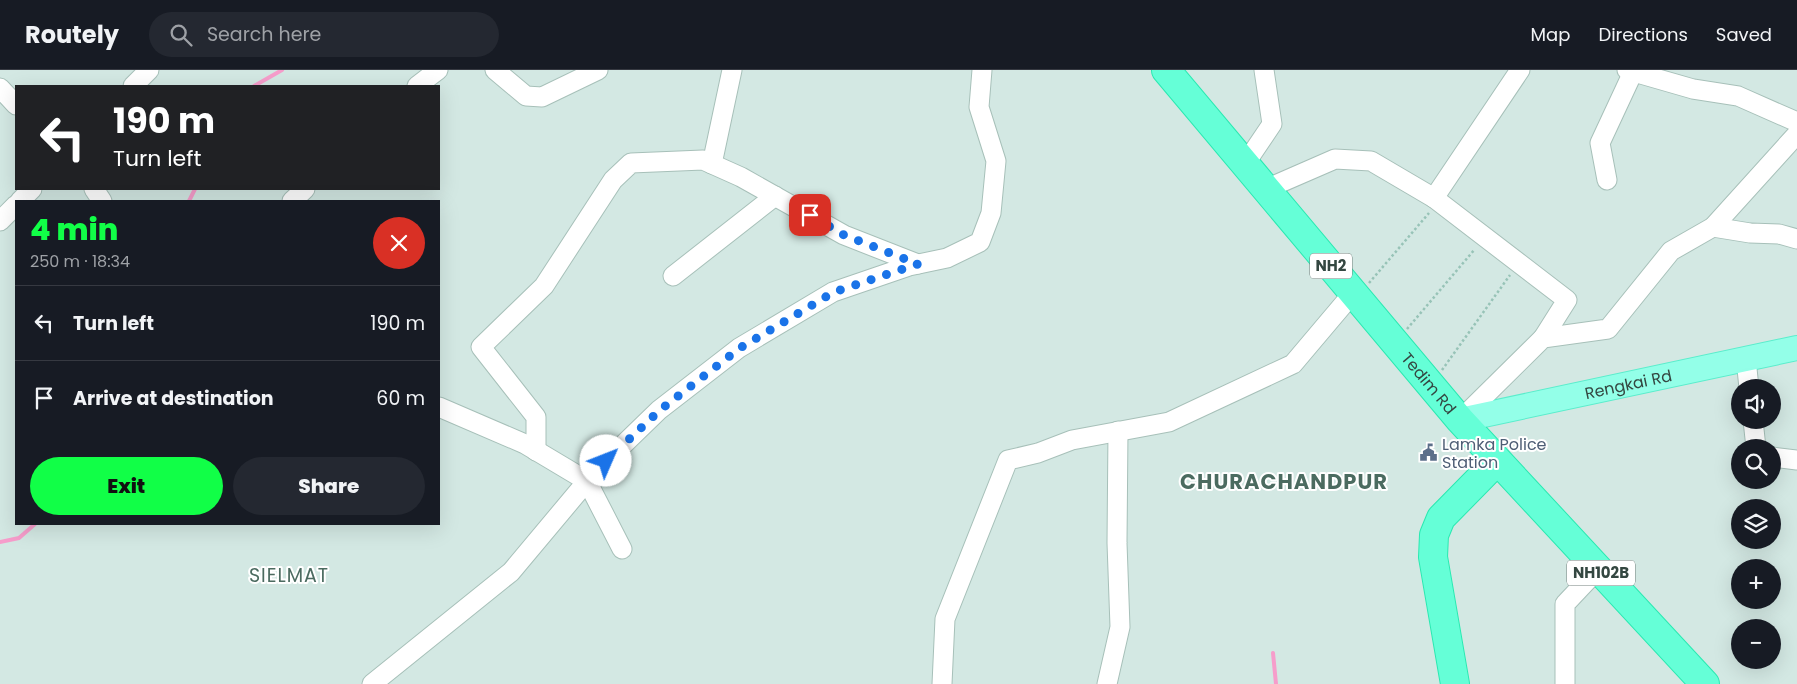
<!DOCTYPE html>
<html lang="en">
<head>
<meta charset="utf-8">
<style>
	body { margin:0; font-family:Poppins,sans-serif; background:#242831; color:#f1f3f6; height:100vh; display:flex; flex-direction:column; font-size:19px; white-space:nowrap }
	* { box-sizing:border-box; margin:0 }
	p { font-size:16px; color:#9ea1a6 }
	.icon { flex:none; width:28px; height:28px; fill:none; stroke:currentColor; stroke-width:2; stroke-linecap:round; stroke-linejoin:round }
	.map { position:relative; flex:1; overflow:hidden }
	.details { position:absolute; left:15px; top:130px; width:425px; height:325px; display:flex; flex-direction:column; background:#171b24; border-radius:0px; box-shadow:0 5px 20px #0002 }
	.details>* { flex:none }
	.top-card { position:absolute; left:15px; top:15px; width:425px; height:105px; border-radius:0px; box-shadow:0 5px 20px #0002; background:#202124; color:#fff; overflow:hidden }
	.tools { position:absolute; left:1731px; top:309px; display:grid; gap:10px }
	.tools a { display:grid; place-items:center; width:50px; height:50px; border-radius:50%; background:#171b24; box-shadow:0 5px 20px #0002; font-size:25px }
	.pin { position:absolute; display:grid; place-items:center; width:42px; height:42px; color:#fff; margin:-21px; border-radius:10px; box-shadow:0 2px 8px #0006 }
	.me { position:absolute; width:55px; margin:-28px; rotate:46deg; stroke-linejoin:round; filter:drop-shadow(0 0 4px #0008) }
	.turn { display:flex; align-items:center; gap:18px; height:105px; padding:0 15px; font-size:22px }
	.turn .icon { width:65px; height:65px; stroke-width:2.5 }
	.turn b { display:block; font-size:35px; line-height:42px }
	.round { display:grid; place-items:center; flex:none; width:52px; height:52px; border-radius:26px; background:#242831 }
	.head { display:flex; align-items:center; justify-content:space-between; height:85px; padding:0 15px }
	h1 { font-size:30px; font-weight:800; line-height:38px; color:#11ff47 }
	.button { display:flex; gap:10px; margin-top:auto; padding:10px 15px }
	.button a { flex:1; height:58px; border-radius:30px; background:#11ff47; color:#111; font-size:20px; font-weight:800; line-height:58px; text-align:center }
	.button a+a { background:#242831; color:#f1f3f6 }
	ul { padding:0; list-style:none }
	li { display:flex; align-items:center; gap:15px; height:75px; padding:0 15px; border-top:1px solid #363941 }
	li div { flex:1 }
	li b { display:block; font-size:19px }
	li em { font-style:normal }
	header { display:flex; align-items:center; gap:30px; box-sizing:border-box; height:70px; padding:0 25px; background:#171b24; border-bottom:1px solid #363941 }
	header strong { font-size:24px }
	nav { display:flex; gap:28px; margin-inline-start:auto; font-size:18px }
	.search { width:350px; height:45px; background:#242831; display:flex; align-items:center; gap:12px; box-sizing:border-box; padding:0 18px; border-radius:28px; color:#9ea1a6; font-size:19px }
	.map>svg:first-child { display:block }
	.residential { fill:#d3e8e3; fill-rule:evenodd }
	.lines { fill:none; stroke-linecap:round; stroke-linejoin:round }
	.stream { stroke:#f69dcb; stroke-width:4 }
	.minor-casing { stroke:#a7c0b9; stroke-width:21 }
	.major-casing { stroke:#5bedcc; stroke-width:26 }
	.highway-casing { stroke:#2ae9b1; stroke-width:30 }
	.path { stroke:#97c3b7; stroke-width:2.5; stroke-dasharray:2.5 2.5; stroke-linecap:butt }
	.minor { stroke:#fff; stroke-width:19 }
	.major { stroke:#93ffe8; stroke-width:24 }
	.highway { stroke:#65ffd7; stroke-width:28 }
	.route { stroke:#1a73e8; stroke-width:9; stroke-dasharray:0 16.2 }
	.labels { text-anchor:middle; stroke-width:4; stroke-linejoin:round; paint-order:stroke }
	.shield { fill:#fff; stroke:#717e7a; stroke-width:1 }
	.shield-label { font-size:15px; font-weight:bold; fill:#344741 }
	.street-label { font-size:16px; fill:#344741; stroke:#fff }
	.service-label { font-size:16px; fill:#4e5e75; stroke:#fff; text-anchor:start }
	.quarter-label { font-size:19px; letter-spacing:1px; fill:#4b6b60; stroke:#fff }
	.district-label { font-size:21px; font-weight:bold; letter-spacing:1px; fill:#4b6b60; stroke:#fff }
</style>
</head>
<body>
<header>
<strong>Routely</strong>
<div class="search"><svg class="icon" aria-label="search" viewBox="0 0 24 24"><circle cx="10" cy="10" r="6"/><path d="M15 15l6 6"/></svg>Search here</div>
<nav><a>Map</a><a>Directions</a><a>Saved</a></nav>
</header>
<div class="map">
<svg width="1797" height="614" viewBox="0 0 1797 614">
	<rect width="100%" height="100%" fill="#e5f4f1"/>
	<!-- residential -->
	<path class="residential" d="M0 0H1797V614H0ZM16 16H439V119H16ZM16 131H439V454H16ZM1740 318H1772V350H1740ZM1740 378H1772V410H1740ZM1740 438H1772V470H1740ZM1740 498H1772V530H1740ZM1740 558H1772V590H1740Z"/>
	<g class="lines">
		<!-- stream -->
		<g class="stream">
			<path d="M254 16 282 0"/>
			<path d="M189 131 195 119"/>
			<path d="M0 472 19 468 35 454"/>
			<path d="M1273 583 1276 614"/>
		</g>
		<defs>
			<g id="minor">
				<path d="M495 0 526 26 542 27 598 0"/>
				<path d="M1627 0 1693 19 1738 26 1797 52"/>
				<path d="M133 16 149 0"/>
				<path d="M417 16 438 0"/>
				<path d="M0 18 16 35"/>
				<path d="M712 94 732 0"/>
				<path d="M1245 94 1272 54 1264 0"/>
				<path d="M1607 110 1600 73 1634 0"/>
				<path d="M94 119 102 131"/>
				<path d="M1266 119 1335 89 1371 91 1434 128 1567 230 1543 268"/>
				<path d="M1434 128 1520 0"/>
				<path d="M20 131 32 119"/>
				<path d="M292 131 305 119"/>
				<path d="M0 151 16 135"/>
				<path d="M1713 157 1750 163 1779 164 1797 169"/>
				<path d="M673 206 775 126"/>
				<path d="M1746 289 1749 318"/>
				<path d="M439 337 525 374 587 411 622 479"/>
				<path d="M1460 350 1543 268 1608 259 1671 181 1713 157 1797 64"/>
				<path d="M1753 350 1756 378"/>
				<path d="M536 381V347L481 277 544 216 613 110 631 93 703 90 741 107 844 165 918 194"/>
				<path d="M1772 387 1797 390"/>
				<path d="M372 614 511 502 593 404 659 340 739 278 833 222 909 196 947 188 980 172 991 143 996 91 979 37 982 0"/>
				<path d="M942 614 945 549 1008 390 1038 383 1072 370 1169 352 1293 294 1353 223"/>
				<path d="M1107 614 1120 557 1117 473 1118 361"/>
				<path d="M1565 614V534L1598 499"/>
			</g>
			<g id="major">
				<path id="s1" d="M1460 350 1797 278"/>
			</g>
			<g id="highway">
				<path id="s2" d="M1166 0 1460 350 1705 614"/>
				<path d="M1455 614 1433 487 1434 465 1441 448 1497 391"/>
			</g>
		</defs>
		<!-- minor casing -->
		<use href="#minor" class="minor-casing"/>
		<!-- major casing -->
		<use href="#major" class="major-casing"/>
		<!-- highway casing -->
		<use href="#highway" class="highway-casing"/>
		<!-- path -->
		<g class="path">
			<path d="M1369 213 1429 143"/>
			<path d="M1407 259 1475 179"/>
			<path d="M1442 300 1510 205"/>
		</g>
		<!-- minor -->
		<use href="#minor" class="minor"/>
		<!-- major -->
		<use href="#major" class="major"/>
		<!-- highway -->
		<use href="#highway" class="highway"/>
	</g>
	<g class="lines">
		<!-- route -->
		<path class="route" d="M606 391 660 340 740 278 834 222 918 194 844 165 810 145"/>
	</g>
	<!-- icons -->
	<defs>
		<symbol id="civic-bare" viewBox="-9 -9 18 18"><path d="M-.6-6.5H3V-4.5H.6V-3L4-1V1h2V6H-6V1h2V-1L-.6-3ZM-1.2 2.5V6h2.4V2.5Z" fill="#5c6f8a" stroke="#fff" stroke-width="2.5" paint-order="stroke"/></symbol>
	</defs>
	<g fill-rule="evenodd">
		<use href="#civic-bare" x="1416" y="370" width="25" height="25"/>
	</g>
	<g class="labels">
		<!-- shield labels -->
		<g class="shield">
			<rect x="1310" y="183.5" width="42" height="25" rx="4"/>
			<rect x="1567" y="490.5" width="68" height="25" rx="4"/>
		</g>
		<g class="shield-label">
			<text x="1331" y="201">NH2</text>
			<text x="1601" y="508">NH102B</text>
		</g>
		<!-- street labels -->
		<g class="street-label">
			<text dy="6" stroke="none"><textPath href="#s2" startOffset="409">Tedim Rd</textPath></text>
			<text dy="6" stroke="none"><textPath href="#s1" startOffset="172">Rengkai Rd</textPath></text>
		</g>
		<!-- service labels -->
		<g class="service-label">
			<text x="1442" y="380">Lamka Police<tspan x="1442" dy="18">Station</tspan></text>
		</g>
		<!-- quarter labels -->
		<g class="quarter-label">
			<text x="289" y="512">SIELMAT</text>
		</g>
		<!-- district labels -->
		<g class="district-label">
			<text x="1284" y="419">CHURACHANDPUR</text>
		</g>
	</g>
</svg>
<div class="tools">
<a><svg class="icon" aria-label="sound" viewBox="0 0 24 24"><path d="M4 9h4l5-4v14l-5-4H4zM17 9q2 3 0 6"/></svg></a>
<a><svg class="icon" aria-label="search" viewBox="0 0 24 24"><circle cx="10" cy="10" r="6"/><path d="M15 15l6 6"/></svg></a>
<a><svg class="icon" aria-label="layers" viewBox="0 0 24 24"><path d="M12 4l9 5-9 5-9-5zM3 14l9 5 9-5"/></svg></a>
<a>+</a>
<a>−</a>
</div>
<div class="pin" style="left:810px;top:145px;background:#d93025"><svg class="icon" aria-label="arrive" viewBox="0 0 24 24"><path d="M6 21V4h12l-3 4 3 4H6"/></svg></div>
<svg class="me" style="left:606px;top:391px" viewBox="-20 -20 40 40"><circle r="19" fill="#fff"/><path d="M0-13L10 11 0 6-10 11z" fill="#1a73e8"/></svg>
<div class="top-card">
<div class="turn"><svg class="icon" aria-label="left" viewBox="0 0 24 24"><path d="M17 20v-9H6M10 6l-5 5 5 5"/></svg><div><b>190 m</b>Turn left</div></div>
</div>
<section class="details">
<div class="head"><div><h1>4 min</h1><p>250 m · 18:34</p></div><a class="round" style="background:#d93025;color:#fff"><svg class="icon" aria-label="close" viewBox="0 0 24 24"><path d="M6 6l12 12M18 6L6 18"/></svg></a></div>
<ul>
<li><svg class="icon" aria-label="left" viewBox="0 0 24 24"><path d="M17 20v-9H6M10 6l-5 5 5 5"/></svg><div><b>Turn left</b></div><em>190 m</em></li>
<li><svg class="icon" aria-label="arrive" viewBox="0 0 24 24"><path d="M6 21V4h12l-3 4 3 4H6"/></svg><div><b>Arrive at destination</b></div><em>60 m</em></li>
</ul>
<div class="button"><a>Exit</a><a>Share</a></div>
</section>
</div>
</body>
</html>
